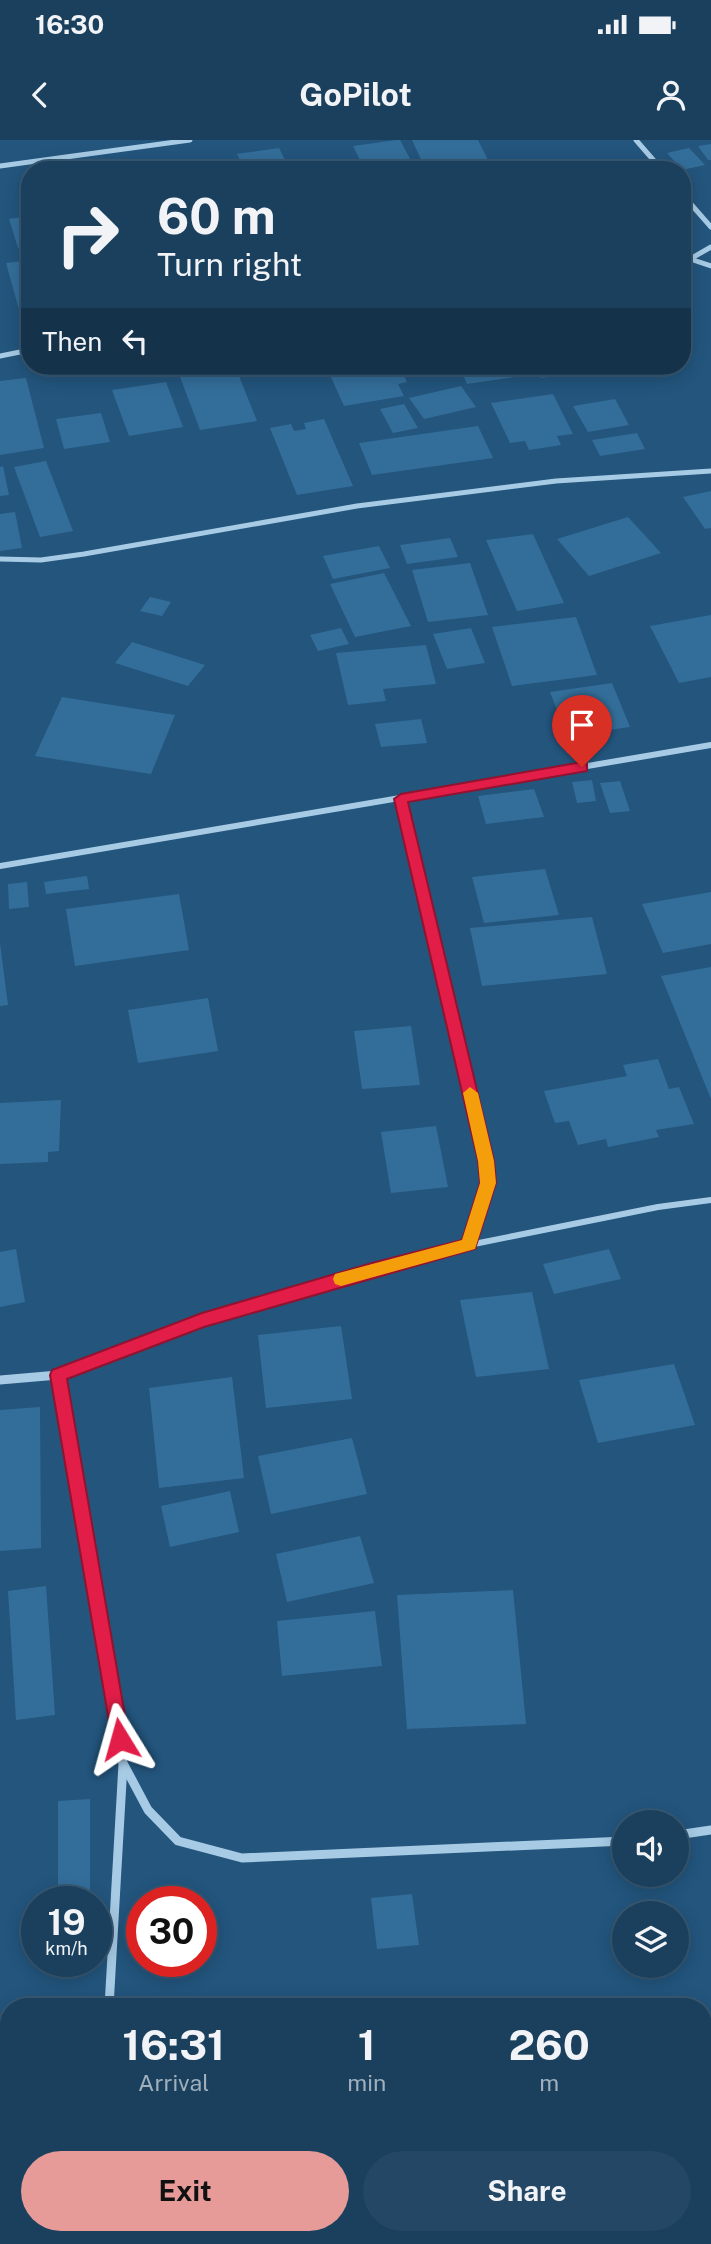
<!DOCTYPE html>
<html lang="en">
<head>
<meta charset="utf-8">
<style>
	body { margin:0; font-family:"Public Sans",sans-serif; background:#234764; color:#f1f3f6; height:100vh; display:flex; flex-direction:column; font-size:26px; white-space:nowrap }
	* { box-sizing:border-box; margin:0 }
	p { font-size:23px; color:#9fafbc }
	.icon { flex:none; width:38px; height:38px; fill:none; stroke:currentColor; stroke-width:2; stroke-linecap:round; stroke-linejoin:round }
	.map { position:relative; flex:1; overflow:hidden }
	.details { position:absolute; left:0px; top:1858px; width:712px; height:247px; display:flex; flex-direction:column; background:#1a405e; border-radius:28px 28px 0 0; box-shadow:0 4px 18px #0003,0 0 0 2px #385973 }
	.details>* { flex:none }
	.banner { position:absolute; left:21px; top:21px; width:670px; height:214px; border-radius:28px; box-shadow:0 4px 18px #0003,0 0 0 2px #385973; background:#1a405e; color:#f1f3f6; overflow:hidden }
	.buttons { position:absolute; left:612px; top:1670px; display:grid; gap:14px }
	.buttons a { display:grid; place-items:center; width:77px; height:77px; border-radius:50%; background:#1a405e; box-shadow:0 4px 18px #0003,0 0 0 2px #385973; font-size:35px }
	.speed { position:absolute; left:21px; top:1746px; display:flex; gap:14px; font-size:35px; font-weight:700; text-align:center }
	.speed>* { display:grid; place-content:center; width:91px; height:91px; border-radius:50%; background:#1a405e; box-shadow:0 4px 18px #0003,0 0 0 2px #385973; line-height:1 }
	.speed small { font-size:18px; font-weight:400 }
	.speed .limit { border:10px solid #d22; background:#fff; color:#111 }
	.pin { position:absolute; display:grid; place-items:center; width:60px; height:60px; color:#fff; margin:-72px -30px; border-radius:50% 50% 50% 0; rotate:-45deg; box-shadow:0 0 7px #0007 }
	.pin .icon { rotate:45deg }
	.me { position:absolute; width:77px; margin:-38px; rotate:352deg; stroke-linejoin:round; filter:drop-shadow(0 0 5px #0008) }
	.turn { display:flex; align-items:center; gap:24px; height:147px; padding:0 21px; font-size:32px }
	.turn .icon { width:91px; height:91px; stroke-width:2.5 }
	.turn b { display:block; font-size:49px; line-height:60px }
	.then { display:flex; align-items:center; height:66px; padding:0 21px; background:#0003; gap:14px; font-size:26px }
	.eta { display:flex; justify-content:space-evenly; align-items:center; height:119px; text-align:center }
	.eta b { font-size:42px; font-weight:700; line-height:49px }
	.button { display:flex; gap:14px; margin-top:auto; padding:14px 21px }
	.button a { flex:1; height:80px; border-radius:42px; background:#e69b98; color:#111; font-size:28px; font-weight:700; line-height:80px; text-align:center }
	.button a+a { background:#234764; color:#f1f3f6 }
	.status { display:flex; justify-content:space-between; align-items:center; height:49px; padding:0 35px; background:#1a405e; direction:ltr }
	.status svg { height:19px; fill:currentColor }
	header { display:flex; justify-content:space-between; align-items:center; height:91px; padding:0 21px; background:#1a405e; font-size:32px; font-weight:700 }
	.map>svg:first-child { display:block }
	.building { fill:#336e9a }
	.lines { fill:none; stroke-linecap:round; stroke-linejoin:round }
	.street-far2 { stroke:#a7cbe5; stroke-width:5 }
	.street-far1 { stroke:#a7cbe5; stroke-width:6 }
	.street { stroke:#a7cbe5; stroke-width:9 }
	.route { fill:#e11d48; stroke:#92132f; stroke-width:2 }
	.slow { fill:#f59e0b }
</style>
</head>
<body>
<div class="status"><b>16:30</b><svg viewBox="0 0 49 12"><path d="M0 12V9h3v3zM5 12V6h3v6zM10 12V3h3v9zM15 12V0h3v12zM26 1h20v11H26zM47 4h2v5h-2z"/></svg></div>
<header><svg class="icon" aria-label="back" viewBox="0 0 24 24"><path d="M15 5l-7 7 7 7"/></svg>GoPilot<svg class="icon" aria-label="person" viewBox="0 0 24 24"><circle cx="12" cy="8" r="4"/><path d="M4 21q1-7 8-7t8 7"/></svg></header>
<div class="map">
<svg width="711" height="2104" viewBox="0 0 711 2104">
	<rect width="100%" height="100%" fill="#23557d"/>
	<!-- building -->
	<g class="building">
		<path d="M396 0H400L416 30H365L353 6Z"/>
		<path d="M412 0H478L491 26 426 30Z"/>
		<path d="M711 4V20H708L698 6Z"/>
		<path d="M279 8 290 30H245L237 14Z"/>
		<path d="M689 8 705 25 682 30 667 13Z"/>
		<path d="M30 76V106L18 108 9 79Z"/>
		<path d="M30 120V172L20 173 6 123Z"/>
		<path d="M235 226 257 281 200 290 179 234Z"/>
		<path d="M326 226H399L407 242 398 244 404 256 344 266Z"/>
		<path d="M459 226H515L521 236 467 244Z"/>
		<path d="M534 226H592L595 230 541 238Z"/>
		<path d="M26 238 44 308 0 315V241Z"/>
		<path d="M166 242 183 287 129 296 112 250Z"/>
		<path d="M461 246 476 267 424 279 409 258Z"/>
		<path d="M553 254 573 294 557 296 561 305 529 310 525 301 510 303 491 263Z"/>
		<path d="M615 259 629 285 588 292 573 266Z"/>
		<path d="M404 264 418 288 393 293 380 269Z"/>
		<path d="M101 273 110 302 64 309 56 279Z"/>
		<path d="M324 279 353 346 297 355 270 288 291 284 294 291 306 289 304 283Z"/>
		<path d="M478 286 493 318 372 335 359 303Z"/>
		<path d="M637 293 645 309 600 316 592 300Z"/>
		<path d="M46 321 73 391 40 397 14 327Z"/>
		<path d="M3 326 9 355 0 356V327Z"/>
		<path d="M711 351V388L705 389 683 357Z"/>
		<path d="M15 372 22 408 0 411V374Z"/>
		<path d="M628 377 661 413 589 436 557 399Z"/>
		<path d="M533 394 564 463 517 471 486 400Z"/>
		<path d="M450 398 458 417 407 424 400 405Z"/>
		<path d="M379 406 390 428 333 439 323 416Z"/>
		<path d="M470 423 488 475 428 482 412 430Z"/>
		<path d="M384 433 411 486 355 497 330 444Z"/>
		<path d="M150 457 171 462 162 476 140 471Z"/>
		<path d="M711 475V537L679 543 650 486Z"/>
		<path d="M576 477 597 535 512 546 492 487Z"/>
		<path d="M341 488 349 504 318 511 310 495Z"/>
		<path d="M471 488 485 523 447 529 433 494Z"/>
		<path d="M132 502 205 525 188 546 115 523Z"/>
		<path d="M426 505 436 544 383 549 386 561 348 565 336 513Z"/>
		<path d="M612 543 630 587 567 596 550 552Z"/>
		<path d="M62 557 175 575 151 634 35 616Z"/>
		<path d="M421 579 427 603 381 607 375 584Z"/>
		<path d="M592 640 596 661 577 663 572 642Z"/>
		<path d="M620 641 630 671 610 673 600 643Z"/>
		<path d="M534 649 544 677 486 684 478 656Z"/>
		<path d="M545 729 559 775 484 783 472 737Z"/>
		<path d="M87 736 89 749 46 754 44 742Z"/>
		<path d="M27 742 29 767 9 769 8 744Z"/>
		<path d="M711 752V804L663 813 642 764Z"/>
		<path d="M179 754 189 810 75 826 66 769Z"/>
		<path d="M592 777 607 834 482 846 470 788Z"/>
		<path d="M0 803 8 865 0 866Z"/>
		<path d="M711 827V959L661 836Z"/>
		<path d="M208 858 218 911 138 923 128 870Z"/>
		<path d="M411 886 420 945 362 949 354 891Z"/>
		<path d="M658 919 669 949 679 947 694 984 656 990 659 997 608 1007 606 999 578 1005 569 981 555 983 544 951 627 936 623 925Z"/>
		<path d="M61 960 59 1011 48 1012V1022L0 1024V963Z"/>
		<path d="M436 986 448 1047 391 1053 381 992Z"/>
		<path d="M16 1109 25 1162 0 1167V1112Z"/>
		<path d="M609 1109 621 1139 554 1154 543 1124Z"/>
		<path d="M532 1152 549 1229 476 1237 460 1160Z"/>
		<path d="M341 1186 352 1259 266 1268 258 1195Z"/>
		<path d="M674 1224 695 1285 598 1303 579 1240Z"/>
		<path d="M232 1237 244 1338 159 1348 149 1248Z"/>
		<path d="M40 1267 41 1408 0 1411V1270Z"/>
		<path d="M352 1298 367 1354 271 1374 258 1316Z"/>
		<path d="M230 1351 239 1392 170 1407 161 1366Z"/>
		<path d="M360 1396 374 1443 287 1462 276 1414Z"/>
		<path d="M46 1446 55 1575 16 1580 8 1451Z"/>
		<path d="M513 1450 526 1584 407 1589 397 1455Z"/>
		<path d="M375 1471 382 1526 282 1536 277 1481Z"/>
		<path d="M90 1659V1754L58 1757V1661Z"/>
		<path d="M412 1754 419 1805 377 1809 371 1758Z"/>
	</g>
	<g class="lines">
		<!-- street-far2 -->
		<g class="street-far2">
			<path d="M636 0 662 30"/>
			<path d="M0 26 190 0"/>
			<path d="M682 54 711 87"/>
			<path d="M690 119 711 126"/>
			<path d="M682 120 690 119 711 107"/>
			<path d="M0 216 30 210"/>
			<path d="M0 419 41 420 84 414 357 366 556 341 711 331"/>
		</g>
		<!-- street-far1 -->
		<g class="street-far1">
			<path d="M401 659 486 1021 488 1043 469 1105"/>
			<path d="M0 726 711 605"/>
			<path d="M86 1224 202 1180 371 1130 469 1105 658 1067 711 1060"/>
		</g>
		<!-- street -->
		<g class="street">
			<path d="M58 1235 123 1623 148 1670 178 1701 242 1718 625 1701"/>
			<path d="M0 1240 58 1235 91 1222"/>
			<path d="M677 1695 711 1690"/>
			<path d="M109 1867 123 1624"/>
			<path d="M115 2096V2104"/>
		</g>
	</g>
	<!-- route -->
	<path class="route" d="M582 622 587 624V631L408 662 494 1021 496 1043 475 1109 204 1187 67 1239 129 1599 127 1605 120 1608 113 1605 50 1235 52 1230 202 1173 372 1123 462 1100 480 1043 478 1021 394 659 401 654Z"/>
	<!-- slow -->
	<path class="slow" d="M470 947 478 953 494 1021 496 1043 475 1109 341 1146 335 1144 333 1139 335 1134 462 1100 480 1043 478 1021 463 953Z"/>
</svg>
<div class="buttons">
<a><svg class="icon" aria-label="sound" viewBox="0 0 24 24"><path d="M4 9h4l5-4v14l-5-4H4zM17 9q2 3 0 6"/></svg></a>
<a><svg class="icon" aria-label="layers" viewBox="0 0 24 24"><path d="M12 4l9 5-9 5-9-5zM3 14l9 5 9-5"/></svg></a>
</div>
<div class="speed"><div>19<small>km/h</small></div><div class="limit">30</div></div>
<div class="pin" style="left:582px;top:627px;background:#d93025"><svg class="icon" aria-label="arrive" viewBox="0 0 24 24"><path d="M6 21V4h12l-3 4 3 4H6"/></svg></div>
<svg class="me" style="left:120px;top:1599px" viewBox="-20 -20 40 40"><path d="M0-17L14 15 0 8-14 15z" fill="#e11d48" stroke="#fff" stroke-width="4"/></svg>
<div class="banner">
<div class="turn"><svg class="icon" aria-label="right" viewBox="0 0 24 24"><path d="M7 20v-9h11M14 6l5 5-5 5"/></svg><div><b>60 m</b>Turn right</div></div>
<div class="then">Then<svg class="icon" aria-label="left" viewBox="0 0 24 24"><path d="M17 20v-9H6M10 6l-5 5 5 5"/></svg></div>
</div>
<section class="details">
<div class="eta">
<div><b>16:31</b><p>Arrival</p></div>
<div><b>1</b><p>min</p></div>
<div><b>260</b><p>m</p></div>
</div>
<div class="button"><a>Exit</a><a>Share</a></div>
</section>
</div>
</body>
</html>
